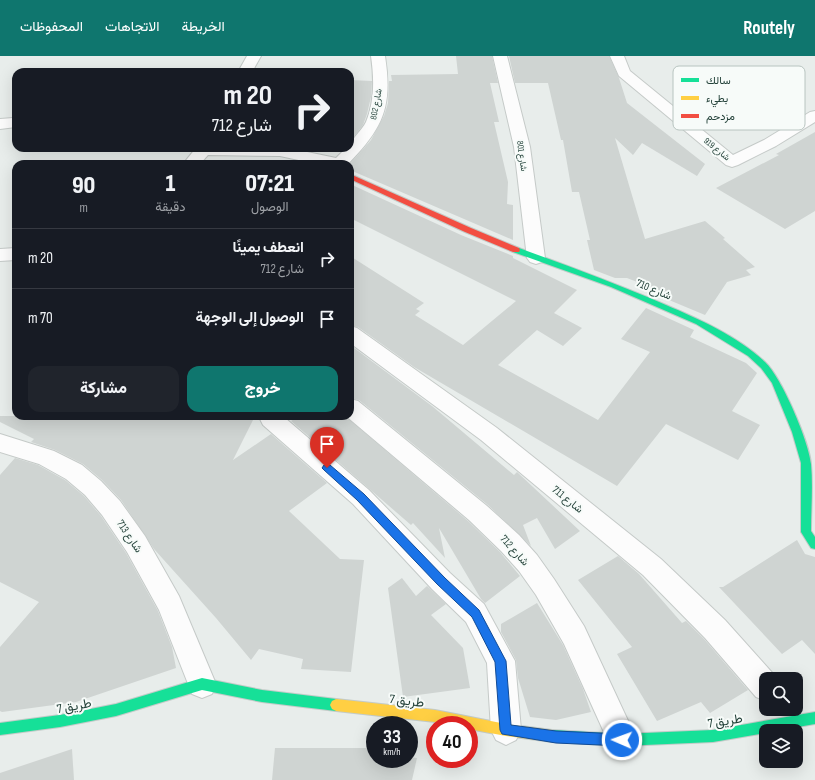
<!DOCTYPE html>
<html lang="ar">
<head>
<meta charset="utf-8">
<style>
	body { margin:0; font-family:"Sofia Sans Condensed",Vazirmatn,sans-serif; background:#20242c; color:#f1f3f6; direction:rtl; height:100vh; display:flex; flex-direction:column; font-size:15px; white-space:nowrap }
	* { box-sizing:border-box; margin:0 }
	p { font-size:13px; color:#9ea1a6 }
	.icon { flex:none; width:22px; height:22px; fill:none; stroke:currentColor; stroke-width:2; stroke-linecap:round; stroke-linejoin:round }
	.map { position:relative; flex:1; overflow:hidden; direction:ltr }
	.sheet { position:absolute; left:12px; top:104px; width:342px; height:260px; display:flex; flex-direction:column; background:#171b24; border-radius:12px; box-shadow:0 4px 16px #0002; direction:rtl }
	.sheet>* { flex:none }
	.hud { position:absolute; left:12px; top:12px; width:342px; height:84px; border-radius:12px; box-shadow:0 4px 16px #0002; direction:rtl; background:#171b24; color:#f1f3f6; overflow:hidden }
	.controls { position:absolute; left:759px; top:616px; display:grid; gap:8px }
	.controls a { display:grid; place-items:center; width:44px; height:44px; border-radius:8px; background:#171b24; box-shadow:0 4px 16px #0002; font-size:20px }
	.speed { position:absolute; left:366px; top:660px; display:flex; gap:8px; font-size:20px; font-weight:700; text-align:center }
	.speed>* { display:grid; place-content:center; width:52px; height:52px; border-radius:50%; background:#171b24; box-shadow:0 4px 16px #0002; line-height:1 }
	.speed small { font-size:10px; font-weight:400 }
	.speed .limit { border:6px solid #d22; background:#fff; color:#111 }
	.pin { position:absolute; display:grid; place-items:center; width:34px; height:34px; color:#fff; margin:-41px -17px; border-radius:50% 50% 50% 0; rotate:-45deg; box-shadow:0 0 4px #0007 }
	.pin .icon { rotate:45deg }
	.me { position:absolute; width:44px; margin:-22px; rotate:272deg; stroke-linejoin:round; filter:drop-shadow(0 0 3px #0008) }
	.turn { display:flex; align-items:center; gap:14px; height:84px; padding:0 16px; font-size:18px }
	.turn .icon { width:52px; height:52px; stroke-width:2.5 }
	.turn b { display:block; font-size:28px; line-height:34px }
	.eta { display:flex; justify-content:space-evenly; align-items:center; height:68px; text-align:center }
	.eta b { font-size:24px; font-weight:800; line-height:28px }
	.cta { display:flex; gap:8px; margin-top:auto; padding:8px 16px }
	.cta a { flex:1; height:46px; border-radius:12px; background:#0f766e; color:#fff; font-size:16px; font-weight:800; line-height:46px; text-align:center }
	.cta a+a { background:#20242c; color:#f1f3f6 }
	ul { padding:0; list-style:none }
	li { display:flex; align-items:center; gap:12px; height:60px; padding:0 16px; border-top:1px solid #363941 }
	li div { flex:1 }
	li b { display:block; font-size:15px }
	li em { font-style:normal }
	header { display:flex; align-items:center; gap:24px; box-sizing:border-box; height:56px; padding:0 20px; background:#0f766e; color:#fff }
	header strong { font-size:19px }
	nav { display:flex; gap:22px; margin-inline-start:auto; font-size:14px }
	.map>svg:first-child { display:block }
	.building { fill:#cfd4d2 }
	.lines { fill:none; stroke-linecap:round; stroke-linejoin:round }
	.street-casing { stroke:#c5cac8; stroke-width:2 }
	.fast-casing { stroke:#c3cbc8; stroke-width:2 }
	.slow-casing { stroke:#c3cbc8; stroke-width:2 }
	.jam-casing { stroke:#c3cbc8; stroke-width:2 }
	.street { fill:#fcfcfc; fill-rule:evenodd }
	.fast { fill:#16e098; fill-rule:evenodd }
	.slow { fill:#ffcf43; fill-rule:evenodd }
	.jam { fill:#f24e42; fill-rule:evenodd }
	.route { fill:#1a73e8; stroke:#114b97 }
	.labels { text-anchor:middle; stroke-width:4; stroke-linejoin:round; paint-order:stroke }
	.far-street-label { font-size:9px; fill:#24423a; stroke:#f7fbf9 }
	.street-label { font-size:11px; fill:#24423a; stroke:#f7fbf9 }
	.near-street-label { font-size:13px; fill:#24423a; stroke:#f7fbf9 }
	.key { fill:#f7fbf9; stroke:#b8c4c0; stroke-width:1 }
	.key-label { font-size:11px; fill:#24423a }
</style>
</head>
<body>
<header>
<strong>Routely</strong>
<nav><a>الخريطة</a><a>الاتجاهات</a><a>المحفوظات</a></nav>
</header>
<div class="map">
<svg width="815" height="724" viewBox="0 0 815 724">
	<rect width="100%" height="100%" fill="#e8edeb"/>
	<!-- building -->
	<g class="building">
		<path d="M456 0H492L498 27H490L499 66H494L508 126 507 148 513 149V184L350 114V108L371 84 384 60 388 47 389 25H392L391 19 458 18Z"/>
		<path d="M509 0H609L619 22 627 47 705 108 697 120 642 87 633 99 615 82 645 183 705 165 725 182 723 183 755 211 746 214 751 219 727 226 705 259 657 239 660 235 627 222H615L594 214 587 184H590L579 136H572L563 84H561L548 27H515Z"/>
		<path d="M350 24 372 25 371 41 367 58 363 69 350 86Z"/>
		<path d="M815 76V155L785 173 716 132 779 99 776 98Z"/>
		<path d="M350 128 461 179 513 200V202L577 234 554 257 582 272 563 290 537 274 498 309 598 364 650 296 621 283 646 252 694 274 690 281 746 307 757 317 732 355 760 369 738 404 666 368 617 430 414 311 358 271 350 269V200L424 247 416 253 420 255 415 259 463 289 516 245 350 162Z"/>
		<path d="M350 289 432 350 514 419 517 416 580 475 555 493 537 462 523 469 531 490 488 449 359 344 350 342Z"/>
		<path d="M0 360H255L233 404 271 378 327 427 289 455 340 503 364 504 351 616 301 613 303 603 259 593 251 604 216 562 154 493 121 444 102 424 83 408 55 394 31 386 34 383 0 366Z"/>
		<path d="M299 360H345L468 465 500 496 520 520 485 547 481 543 439 472 445 502 413 467 411 469 291 365Z"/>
		<path d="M15 402 38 409 65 424 84 440 101 460 126 497 158 555 172 591 176 612 76 646 2 656 0 655V591L39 546 0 526V419Z"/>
		<path d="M797 484 805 498 815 501V598L802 584 782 598 719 531H723Z"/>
		<path d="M618 500 639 518 682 567 686 565 704 583 748 634 710 657 701 646 657 665 617 598 632 591 578 524Z"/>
		<path d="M402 522 416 540 427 530 446 548 431 559 463 592 470 632 403 641 388 532Z"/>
		<path d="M537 547 563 589 583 633 591 656 556 664 530 661 518 622 516 604 501 576V568Z"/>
		<path d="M275 692H369L375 693V703H409V701L417 702 412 724H272Z"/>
		<path d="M72 693 74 724H0V717Z"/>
	</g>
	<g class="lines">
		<defs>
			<g id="street">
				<path d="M247 0H261L252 16H238Z"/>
				<path d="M371 0H385C393 51 383 72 348 108H317L280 100 208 99 200 108H183L196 92H288L336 102 346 92H350C350 83 362 75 366 66 375 45 374 21 371 0Z"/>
				<path d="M493 0H507L530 91 545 202 542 206 536 208 530 206 527 202 514 91Z"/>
				<path d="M610 0H624L630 15 733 99 764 84 810 56 815 55V66L776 90 738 109 732 111 726 109 619 20Z"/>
				<path d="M13 62 16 63V71L0 73V63Z"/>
				<path d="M16 192V204L0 205V193Z"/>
				<path d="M350 270 357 272 497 372 661 503 725 564 776 621 777 623H766V645L756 641 705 582 643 519 481 384 350 287Z"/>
				<path d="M350 343 358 345 487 450 519 479 537 499 554 523 584 570 637 684 632 694 622 699 612 694 564 588 536 539 519 515 501 495 469 464 346 360H350Z"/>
				<path d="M262 360H286L285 362 369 434 450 517 484 548 515 605 521 674 516 684 506 689 496 684 491 674 487 607 466 566 432 533 353 448 263 369 260 363Z"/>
				<path d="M0 378 54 395 82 409 101 425 120 445 145 480 179 540 216 628 212 638 202 642 192 638 159 554 127 496 102 459 85 439 66 423 39 408 0 396Z"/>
			</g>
			<g id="fast">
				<path d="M513 192H519C568 210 618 228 666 249 699 263 739 281 765 306 782 322 809 386 811 408 813 430 811 453 811 475L815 481V493L811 492 801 476V407L792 376 772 327 761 312 748 300 696 268 611 231 513 196Z"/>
				<path d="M202 622 262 634 336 643 340 645 342 649 340 653 336 655 262 646 202 634 116 660 60 671 0 679V667L60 659 116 648Z"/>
				<path d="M815 656V668L775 675H766V677L713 686 622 690 552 686 548 684 546 680 548 676 552 674 622 678 713 674Z"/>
			</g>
			<path id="slow" d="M336 643 435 654 506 668 552 674 556 676 558 680 556 684 552 686 506 680 469 673V669H451L435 666 336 655 332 653 330 649 332 645Z"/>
			<path id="jam" d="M350 118 471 172 519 192 520 194 519 196H513L465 176 350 123Z"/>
		</defs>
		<!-- street casing -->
		<use href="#street" class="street-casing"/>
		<!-- fast casing -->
		<use href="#fast" class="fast-casing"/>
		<!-- slow casing -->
		<use href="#slow" class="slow-casing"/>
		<!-- jam casing -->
		<use href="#jam" class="jam-casing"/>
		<!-- street -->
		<use href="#street" class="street"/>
		<!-- fast -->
		<use href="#fast" class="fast"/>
		<!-- slow -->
		<use href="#slow" class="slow"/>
		<!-- jam -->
		<use href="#jam" class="jam"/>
	</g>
	<!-- route -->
	<path class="route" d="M327 408 330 409 364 438 445 522 479 554 506 605 511 669 556 675 622 678 626 680 628 684 626 688 622 690 556 687 502 678 500 674 495 606 472 561 437 528 357 444 324 414 322 412 324 409Z"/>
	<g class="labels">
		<!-- far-street labels -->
		<g class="far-street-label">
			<text transform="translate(376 48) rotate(-79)" y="3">شارع 802</text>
			<text transform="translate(717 93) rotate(39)" y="3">شارع 919</text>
			<text transform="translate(522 100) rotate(82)" y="3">شارع 801</text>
		</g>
		<!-- street labels -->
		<g class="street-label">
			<text transform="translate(654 233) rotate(23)" y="4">شارع 710</text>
			<text transform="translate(568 443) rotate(39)" y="4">شارع 711</text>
			<text transform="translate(130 480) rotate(56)" y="4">شارع 713</text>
			<text transform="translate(515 494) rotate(48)" y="4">شارع 712</text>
		</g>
		<!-- near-street labels -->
		<g class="near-street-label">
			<text transform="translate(407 644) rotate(7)" y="5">7 طريق</text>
			<text transform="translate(74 649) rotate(-11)" y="5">7 طريق</text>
			<text transform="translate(725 664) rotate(-9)" y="5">7 طريق</text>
		</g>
	</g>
	<!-- legend -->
	<rect x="673" y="10" width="132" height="64" rx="6" class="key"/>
	<rect x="681" y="22" width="18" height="4" fill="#16e098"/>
	<rect x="681" y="40" width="18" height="4" fill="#ffcf43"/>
	<rect x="681" y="58" width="18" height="4" fill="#f24e42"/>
	<g class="key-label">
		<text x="706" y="28">سالك</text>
		<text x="706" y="46">بطيء</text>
		<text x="706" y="64">مزدحم</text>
	</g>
</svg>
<div class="controls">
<a><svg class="icon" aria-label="search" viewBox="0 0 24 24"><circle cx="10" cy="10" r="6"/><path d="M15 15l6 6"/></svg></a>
<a><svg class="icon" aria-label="layers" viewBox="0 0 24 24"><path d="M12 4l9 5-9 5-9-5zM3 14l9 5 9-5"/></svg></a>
</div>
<div class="speed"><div>33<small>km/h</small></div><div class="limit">40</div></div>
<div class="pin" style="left:327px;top:412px;background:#d93025"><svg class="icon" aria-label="arrive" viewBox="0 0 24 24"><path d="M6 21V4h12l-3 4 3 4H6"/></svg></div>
<svg class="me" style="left:622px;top:684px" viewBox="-20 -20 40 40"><circle r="17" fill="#1a73e8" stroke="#fff" stroke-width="3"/><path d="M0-11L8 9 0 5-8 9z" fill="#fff"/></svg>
<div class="hud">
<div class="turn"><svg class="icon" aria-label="right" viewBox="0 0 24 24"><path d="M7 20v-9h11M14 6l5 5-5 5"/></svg><div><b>20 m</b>شارع 712</div></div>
</div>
<section class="sheet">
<div class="eta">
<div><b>07:21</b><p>الوصول</p></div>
<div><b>1</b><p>دقيقة</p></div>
<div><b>90</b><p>m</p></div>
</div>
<ul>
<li><svg class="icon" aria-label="right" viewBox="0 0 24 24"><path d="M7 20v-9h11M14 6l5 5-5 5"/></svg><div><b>انعطف يمينًا</b><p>شارع 712</p></div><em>20 m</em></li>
<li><svg class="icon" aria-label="arrive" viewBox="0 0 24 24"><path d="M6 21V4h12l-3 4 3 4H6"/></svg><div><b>الوصول إلى الوجهة</b></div><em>70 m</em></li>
</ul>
<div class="cta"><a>خروج</a><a>مشاركة</a></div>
</section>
</div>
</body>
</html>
